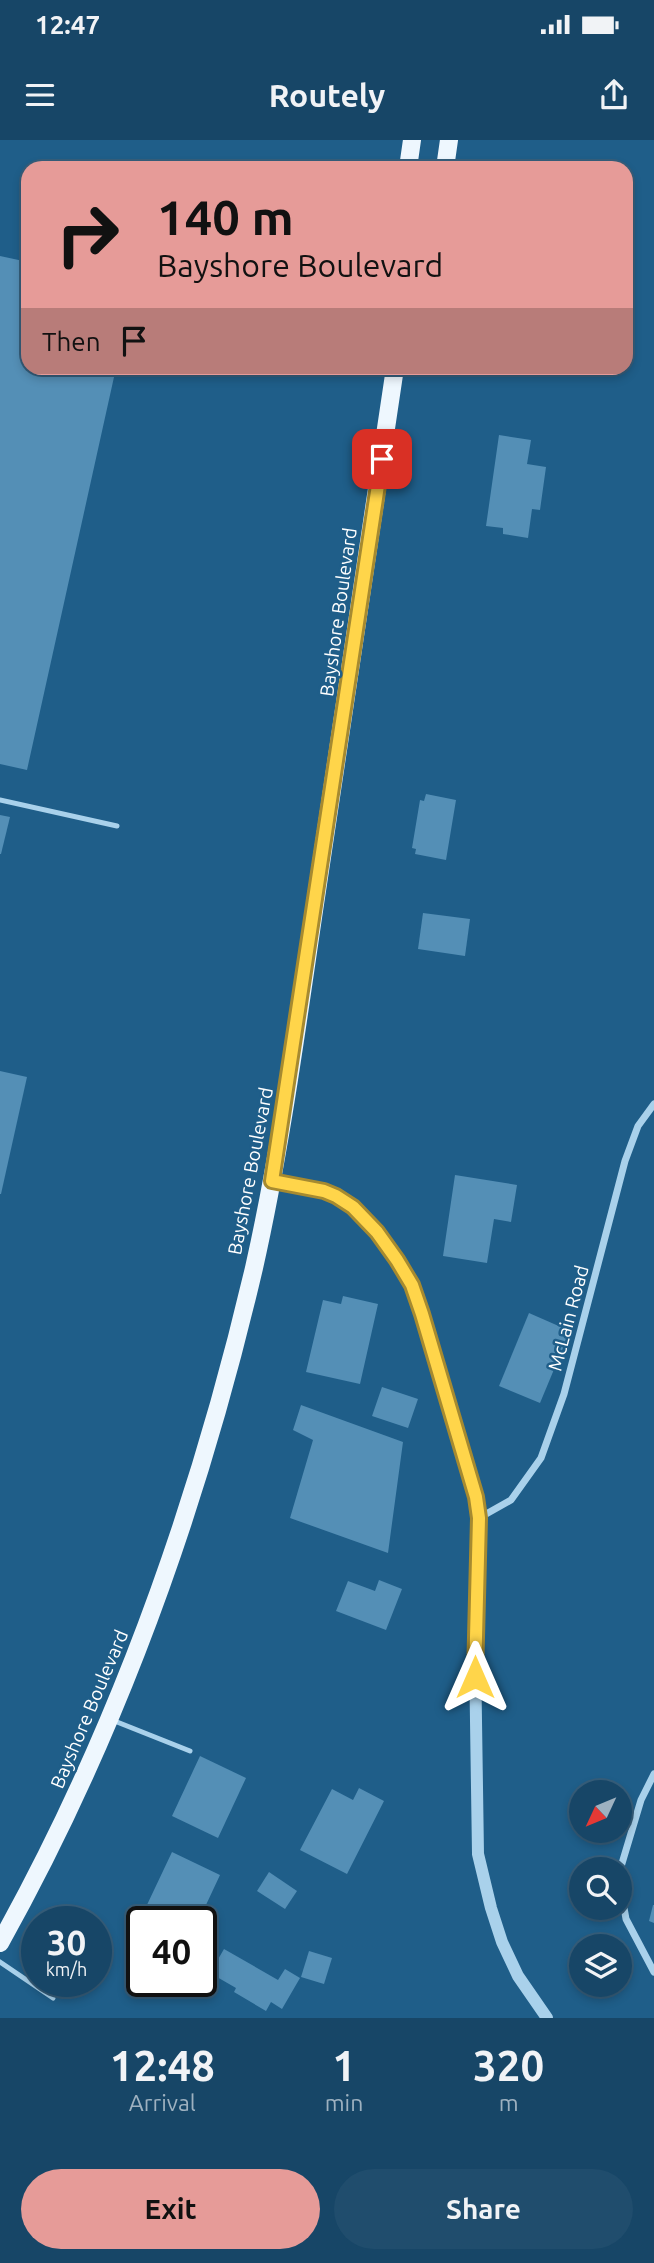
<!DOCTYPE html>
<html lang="en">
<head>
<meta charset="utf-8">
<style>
	body { margin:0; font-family:Ubuntu,sans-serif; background:#204d6d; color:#f1f3f6; height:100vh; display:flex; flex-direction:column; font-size:26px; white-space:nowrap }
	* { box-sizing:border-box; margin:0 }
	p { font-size:23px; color:#9eb1c0 }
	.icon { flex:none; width:38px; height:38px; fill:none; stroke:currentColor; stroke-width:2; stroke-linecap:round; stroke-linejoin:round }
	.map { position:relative; height:1878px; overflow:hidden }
	.side { display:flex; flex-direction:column; background:#174667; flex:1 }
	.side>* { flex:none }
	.guide { position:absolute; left:21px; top:21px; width:612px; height:214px; border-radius:21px; box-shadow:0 4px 10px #0003,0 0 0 2px #365e7b; background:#e69b98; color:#111; overflow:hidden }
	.needle { width:46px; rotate:226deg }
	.buttons { position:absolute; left:569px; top:1640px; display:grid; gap:14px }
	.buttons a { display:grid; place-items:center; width:63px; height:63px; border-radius:50%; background:#174667; box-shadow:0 4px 10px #0003,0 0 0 2px #365e7b; font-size:35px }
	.speed { position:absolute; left:21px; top:1766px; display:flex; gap:14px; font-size:35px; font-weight:700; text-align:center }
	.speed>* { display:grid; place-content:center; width:91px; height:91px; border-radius:50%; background:#174667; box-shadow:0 4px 10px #0003,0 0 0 2px #365e7b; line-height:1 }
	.speed small { font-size:18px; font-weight:400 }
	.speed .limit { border:4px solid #111; border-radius:10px; background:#fff; color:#111 }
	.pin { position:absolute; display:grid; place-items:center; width:60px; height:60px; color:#fff; margin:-30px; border-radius:14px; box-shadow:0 4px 10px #0006 }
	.me { position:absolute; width:77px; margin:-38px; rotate:0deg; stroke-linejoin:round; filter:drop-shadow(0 0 5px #0008) }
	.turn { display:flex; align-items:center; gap:24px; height:147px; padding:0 21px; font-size:32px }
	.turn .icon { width:91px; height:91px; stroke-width:2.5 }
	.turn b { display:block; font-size:49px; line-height:60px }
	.then { display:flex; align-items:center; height:66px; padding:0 21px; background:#0003; gap:14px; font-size:26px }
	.eta { display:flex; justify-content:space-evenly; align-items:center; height:119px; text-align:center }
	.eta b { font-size:42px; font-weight:600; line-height:49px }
	.action { display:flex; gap:14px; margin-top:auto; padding:14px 21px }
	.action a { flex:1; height:80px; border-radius:42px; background:#e69b98; color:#111; font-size:28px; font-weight:600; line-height:80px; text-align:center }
	.action a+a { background:#204d6d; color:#f1f3f6 }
	.status { display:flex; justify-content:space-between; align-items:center; height:49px; padding:0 35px; background:#174667; direction:ltr }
	.status svg { height:19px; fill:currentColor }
	header { display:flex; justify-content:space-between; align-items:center; height:91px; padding:0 21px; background:#174667; font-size:32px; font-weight:600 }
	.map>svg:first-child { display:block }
	.building { fill:#548fb6 }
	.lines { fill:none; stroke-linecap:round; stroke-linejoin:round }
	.service { stroke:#a9d1eb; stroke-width:5 }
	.minor { stroke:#a9d1eb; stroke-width:7 }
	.tertiary { stroke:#a9d1eb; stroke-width:12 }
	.primary { stroke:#eef7fe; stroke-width:18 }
	.route-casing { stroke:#a68a30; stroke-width:18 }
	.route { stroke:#ffd54a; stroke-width:12 }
	.labels { text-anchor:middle; stroke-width:5; stroke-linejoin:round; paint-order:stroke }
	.street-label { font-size:19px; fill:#fff; stroke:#1f5e89 }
</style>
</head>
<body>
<div class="status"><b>12:47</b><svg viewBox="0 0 49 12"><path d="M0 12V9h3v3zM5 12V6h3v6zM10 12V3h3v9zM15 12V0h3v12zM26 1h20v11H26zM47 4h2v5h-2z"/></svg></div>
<header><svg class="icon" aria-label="menu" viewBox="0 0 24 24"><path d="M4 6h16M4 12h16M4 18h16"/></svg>Routely<svg class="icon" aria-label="share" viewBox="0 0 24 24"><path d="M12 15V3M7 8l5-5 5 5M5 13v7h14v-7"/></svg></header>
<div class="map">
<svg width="654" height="1878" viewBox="0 0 654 1878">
	<rect width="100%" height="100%" fill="#1f5e89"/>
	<!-- building -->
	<g class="building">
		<path d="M0 116 28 122V228H116L27 630 0 624Z"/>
		<path d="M499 295 531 300 527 324 546 327 540 370 532 369 528 398 503 394V388L486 386Z"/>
		<path d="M426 654 456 660 446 720 415 714 416 709 412 708 420 660 424 661Z"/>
		<path d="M0 675 10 677 1 714H0Z"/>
		<path d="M423 773 470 779 465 816 418 809Z"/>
		<path d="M0 931 27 937 1 1054H0Z"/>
		<path d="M455 1035 517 1045 511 1082 494 1079 487 1123 443 1116Z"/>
		<path d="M343 1156 378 1164 360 1244 306 1232 323 1160 341 1164Z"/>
		<path d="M529 1173 570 1191 540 1263 499 1246Z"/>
		<path d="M382 1247 418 1259 408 1288 372 1276Z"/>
		<path d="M301 1265 403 1302 388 1413 290 1378 313 1300 293 1290Z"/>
		<path d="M379 1440 402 1449 386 1490 336 1471 348 1441 375 1451Z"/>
		<path d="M200 1616 246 1638 218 1698 172 1676Z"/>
		<path d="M359 1648 384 1661 347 1734 300 1710 332 1649 353 1660Z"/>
		<path d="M172 1712 220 1735 198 1782H142V1788L137 1786Z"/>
		<path d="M269 1732 297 1751 285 1769 257 1751Z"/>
		<path d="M653 1765H654V1783L649 1781Z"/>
		<path d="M224 1809 278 1840 285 1829 300 1838 282 1869 271 1862 266 1871 234 1852 236 1848 210 1833Z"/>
		<path d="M309 1811 332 1818 324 1844 301 1837Z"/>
	</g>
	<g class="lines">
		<!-- service -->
		<g class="service">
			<path d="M0 660 117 686"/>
			<path d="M112 1580 190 1611"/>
			<path d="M0 1822 53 1858"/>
		</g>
		<!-- minor -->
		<g class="minor">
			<path d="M479 1378 511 1360 541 1318 564 1254 625 1021 638 986 654 964"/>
			<path d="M620 1730 641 1660 654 1634"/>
			<path d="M620 1745 626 1779 654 1832"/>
		</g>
		<!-- tertiary -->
		<path class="tertiary" d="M272 1041 324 1051 336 1056 353 1067 377 1092 397 1120 412 1145 422 1174 471 1337 479 1378 475 1514 478 1714 491 1768 502 1802 518 1836 547 1878"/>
		<!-- primary -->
		<g class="primary">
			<path d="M408 28 412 0"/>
			<path d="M445 28 449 0"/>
			<path d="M0 1803C118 1592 199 1363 254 1128 281 1008 297 886 315 764 342 585 368 406 395 228"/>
		</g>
	</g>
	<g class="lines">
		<defs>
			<path id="route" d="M382 319 272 1041 324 1051 336 1056 353 1067 377 1092 397 1120 412 1145 422 1174 476 1357 479 1378 475 1537"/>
		</defs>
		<!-- route casing -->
		<use href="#route" class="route-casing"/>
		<!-- route -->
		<use href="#route" class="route"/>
	</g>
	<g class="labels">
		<!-- street labels -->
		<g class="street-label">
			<text transform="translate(338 472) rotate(-82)" y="7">Bayshore Boulevard</text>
			<text transform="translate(250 1031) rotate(-79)" y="7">Bayshore Boulevard</text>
			<text transform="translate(568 1178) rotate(-75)" y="7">McLain Road</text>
			<text transform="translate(89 1569) rotate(-67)" y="7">Bayshore Boulevard</text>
		</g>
	</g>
</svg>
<div class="buttons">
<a><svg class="needle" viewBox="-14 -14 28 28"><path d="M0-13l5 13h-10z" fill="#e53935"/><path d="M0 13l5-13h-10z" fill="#9eb1c0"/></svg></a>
<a><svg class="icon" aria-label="search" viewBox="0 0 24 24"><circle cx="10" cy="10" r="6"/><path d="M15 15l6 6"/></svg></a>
<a><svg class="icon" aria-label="layers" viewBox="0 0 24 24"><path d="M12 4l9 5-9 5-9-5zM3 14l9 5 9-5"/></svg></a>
</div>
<div class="speed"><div>30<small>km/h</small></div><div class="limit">40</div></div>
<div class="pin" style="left:382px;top:319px;background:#d93025"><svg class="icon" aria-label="arrive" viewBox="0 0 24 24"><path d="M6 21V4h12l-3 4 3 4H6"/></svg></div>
<svg class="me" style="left:475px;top:1537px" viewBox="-20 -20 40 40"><path d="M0-17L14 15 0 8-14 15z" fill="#ffd54a" stroke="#fff" stroke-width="4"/></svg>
<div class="guide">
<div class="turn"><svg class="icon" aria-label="right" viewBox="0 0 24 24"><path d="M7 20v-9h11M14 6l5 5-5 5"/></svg><div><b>140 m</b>Bayshore Boulevard</div></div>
<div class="then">Then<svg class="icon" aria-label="arrive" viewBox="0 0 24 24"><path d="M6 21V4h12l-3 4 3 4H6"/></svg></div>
</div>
</div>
<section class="side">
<div class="eta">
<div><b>12:48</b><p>Arrival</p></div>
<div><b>1</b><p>min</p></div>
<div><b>320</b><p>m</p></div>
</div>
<div class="action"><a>Exit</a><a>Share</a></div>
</section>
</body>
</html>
